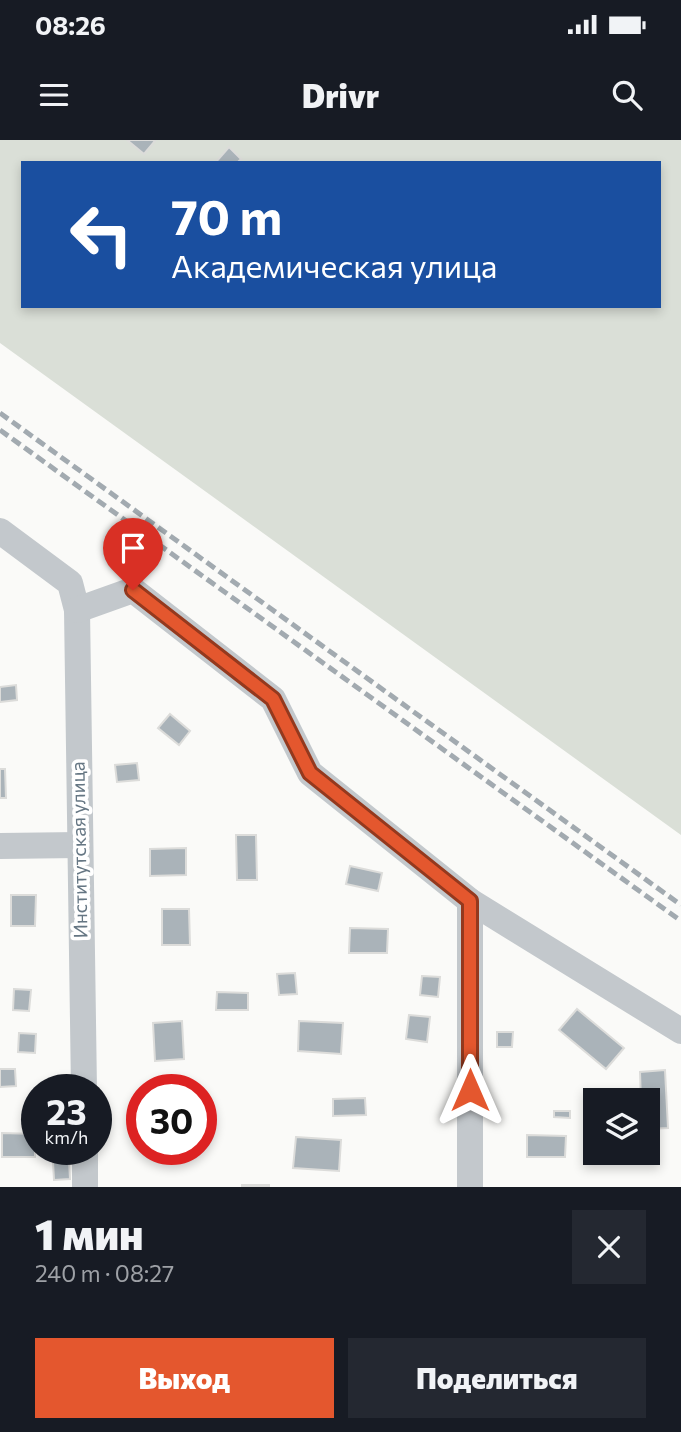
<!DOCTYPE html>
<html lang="ru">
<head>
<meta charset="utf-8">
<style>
	body { margin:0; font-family:Commissioner,sans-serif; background:#242831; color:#f1f3f6; height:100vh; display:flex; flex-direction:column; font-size:26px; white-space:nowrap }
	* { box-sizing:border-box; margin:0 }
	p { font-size:23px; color:#9ea1a6 }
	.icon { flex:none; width:38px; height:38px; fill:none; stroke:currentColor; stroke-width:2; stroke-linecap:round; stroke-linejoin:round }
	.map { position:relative; height:1047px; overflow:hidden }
	.panel { display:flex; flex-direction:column; background:#171b24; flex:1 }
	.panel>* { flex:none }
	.guide { position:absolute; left:21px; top:21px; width:640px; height:147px; border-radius:0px; box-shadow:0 4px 10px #0003; background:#1a4fa0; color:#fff; overflow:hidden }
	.fabs { position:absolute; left:583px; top:948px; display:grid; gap:14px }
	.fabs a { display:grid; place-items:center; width:77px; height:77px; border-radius:0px; background:#171b24; box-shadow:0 4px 10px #0003; font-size:35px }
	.speed { position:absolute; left:21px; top:934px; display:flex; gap:14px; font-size:35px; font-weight:700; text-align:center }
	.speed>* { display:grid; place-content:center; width:91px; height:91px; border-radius:50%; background:#171b24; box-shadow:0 4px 10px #0003; line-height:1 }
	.speed small { font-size:18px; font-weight:400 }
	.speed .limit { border:10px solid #d22; background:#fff; color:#111 }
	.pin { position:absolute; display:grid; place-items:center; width:60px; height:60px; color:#fff; margin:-72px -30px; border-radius:50% 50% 50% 0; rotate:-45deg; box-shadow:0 0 7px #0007 }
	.pin .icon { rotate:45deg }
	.me { position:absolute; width:77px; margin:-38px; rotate:0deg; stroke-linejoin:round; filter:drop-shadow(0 0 5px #0008) }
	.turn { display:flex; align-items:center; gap:24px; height:147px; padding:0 35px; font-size:32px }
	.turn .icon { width:91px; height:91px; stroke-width:2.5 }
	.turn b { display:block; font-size:49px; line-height:60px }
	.round { display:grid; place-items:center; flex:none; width:74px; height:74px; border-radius:0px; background:#242831 }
	.head { display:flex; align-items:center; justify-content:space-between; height:119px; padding:0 35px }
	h1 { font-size:42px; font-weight:800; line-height:52px }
	.action { display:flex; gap:14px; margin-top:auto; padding:14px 35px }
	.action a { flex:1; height:80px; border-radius:0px; background:#e4572e; color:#fff; font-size:28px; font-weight:800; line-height:80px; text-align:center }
	.action a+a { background:#242831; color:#f1f3f6 }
	.status { display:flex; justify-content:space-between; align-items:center; height:49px; padding:0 35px; background:#171b24; direction:ltr }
	.status svg { height:19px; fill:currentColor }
	header { display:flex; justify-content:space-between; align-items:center; height:91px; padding:0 35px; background:#171b24; font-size:32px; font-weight:800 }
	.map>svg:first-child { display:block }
	.green { fill:#dadfd7; fill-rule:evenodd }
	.building { fill:#aab3b9; stroke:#dcdcda; stroke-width:2 }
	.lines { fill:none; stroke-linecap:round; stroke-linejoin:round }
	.minor { stroke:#c3c8cc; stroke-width:26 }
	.rail { stroke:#a2aab0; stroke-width:5; stroke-dasharray:10 5; stroke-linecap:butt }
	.route-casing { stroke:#94391e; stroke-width:18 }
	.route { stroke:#e4572e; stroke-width:12 }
	.labels { text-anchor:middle; stroke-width:7; stroke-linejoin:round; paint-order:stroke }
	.street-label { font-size:19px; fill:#657683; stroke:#fff }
</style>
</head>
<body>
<div class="status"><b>08:26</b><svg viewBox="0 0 49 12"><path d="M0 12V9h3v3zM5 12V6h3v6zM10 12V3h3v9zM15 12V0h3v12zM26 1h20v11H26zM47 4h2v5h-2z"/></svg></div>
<header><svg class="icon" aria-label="menu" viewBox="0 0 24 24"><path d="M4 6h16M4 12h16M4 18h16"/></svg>Drivr<svg class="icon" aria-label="search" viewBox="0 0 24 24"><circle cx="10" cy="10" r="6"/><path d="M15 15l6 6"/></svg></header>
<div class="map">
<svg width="681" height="1047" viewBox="0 0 681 1047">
	<rect width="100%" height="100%" fill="#fafaf8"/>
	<!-- green -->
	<path class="green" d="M0 0H681V695L0 203ZM23 23H660V166H23Z"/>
	<!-- building -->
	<g class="building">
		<path d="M127 0H153L155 1 144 14Z"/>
		<path d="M229 7 241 19 237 23H215Z"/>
		<path d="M16 545 17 560 0 562V547Z"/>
		<path d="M170 574 190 591 179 605 158 588Z"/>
		<path d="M137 623 139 640 117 642 115 625Z"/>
		<path d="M0 629H5L6 658H0Z"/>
		<path d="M236 695H256L257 740H237Z"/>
		<path d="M186 708V735L150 736V709Z"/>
		<path d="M350 726 382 733 378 751 346 744Z"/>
		<path d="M11 755H36L35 786H11Z"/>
		<path d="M162 769H189L190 805H162Z"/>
		<path d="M350 788 388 789 387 813H349Z"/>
		<path d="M295 833 297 854 279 855 277 834Z"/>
		<path d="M422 836 440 837 438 857 420 855Z"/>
		<path d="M14 849 31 850 29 871 13 870Z"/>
		<path d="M217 852 248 853V870H216Z"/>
		<path d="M577 869 624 908 606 929 559 890Z"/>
		<path d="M409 875 430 877 427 902 406 899Z"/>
		<path d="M182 881 184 919 155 921 153 883Z"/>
		<path d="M299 881 343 883 341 914 298 911Z"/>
		<path d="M497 892H513L512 907H497Z"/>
		<path d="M19 893 36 894 35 913 18 912Z"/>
		<path d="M0 929H15L16 946 0 947Z"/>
		<path d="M665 930 668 988 648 989V961H641L640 932Z"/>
		<path d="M365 958 366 975 333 976V959Z"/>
		<path d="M554 971H570V978L554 977Z"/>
		<path d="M2 993 35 994V1017H2Z"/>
		<path d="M527 995 566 996 565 1017H527Z"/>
		<path d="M296 997 341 1000 339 1031 293 1028Z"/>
		<path d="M69 1021 70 1039 54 1040 53 1022Z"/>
		<rect x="242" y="1045" width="27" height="2"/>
	</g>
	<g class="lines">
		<!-- minor -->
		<g class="minor">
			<path d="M0 391 70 443 77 470 84 950"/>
			<path d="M77 470 133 450 273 559 310 633 470 761 681 891"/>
			<path d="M0 706 79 705"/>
			<path d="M85 1010V1047"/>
			<path d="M470 1047V761"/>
		</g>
		<!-- rail -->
		<g class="rail">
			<path d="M0 273 681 765"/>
			<path d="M0 290 681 781"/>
		</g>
	</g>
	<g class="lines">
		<defs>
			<path id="route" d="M133 450 273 559 310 633 470 761V950"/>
		</defs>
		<!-- route casing -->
		<use href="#route" class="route-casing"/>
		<!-- route -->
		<use href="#route" class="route"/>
	</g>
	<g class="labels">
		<!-- street labels -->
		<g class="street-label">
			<text transform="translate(79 710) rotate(-91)" y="7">Институтская улица</text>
		</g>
	</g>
</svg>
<div class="fabs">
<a><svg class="icon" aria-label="layers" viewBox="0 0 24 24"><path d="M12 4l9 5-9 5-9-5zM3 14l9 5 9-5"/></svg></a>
</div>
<div class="speed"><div>23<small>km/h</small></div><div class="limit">30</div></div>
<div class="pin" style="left:133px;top:450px;background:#d93025"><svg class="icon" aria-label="arrive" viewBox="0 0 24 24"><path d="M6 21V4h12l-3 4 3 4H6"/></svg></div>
<svg class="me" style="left:470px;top:950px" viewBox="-20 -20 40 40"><path d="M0-17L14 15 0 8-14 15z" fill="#e4572e" stroke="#fff" stroke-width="4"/></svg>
<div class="guide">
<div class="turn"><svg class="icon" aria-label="left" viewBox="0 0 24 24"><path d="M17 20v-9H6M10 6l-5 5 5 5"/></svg><div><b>70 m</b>Академическая улица</div></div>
</div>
</div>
<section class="panel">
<div class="head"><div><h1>1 мин</h1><p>240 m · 08:27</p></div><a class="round"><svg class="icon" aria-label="close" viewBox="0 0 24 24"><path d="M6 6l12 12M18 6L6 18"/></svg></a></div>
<div class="action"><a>Выход</a><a>Поделиться</a></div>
</section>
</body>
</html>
